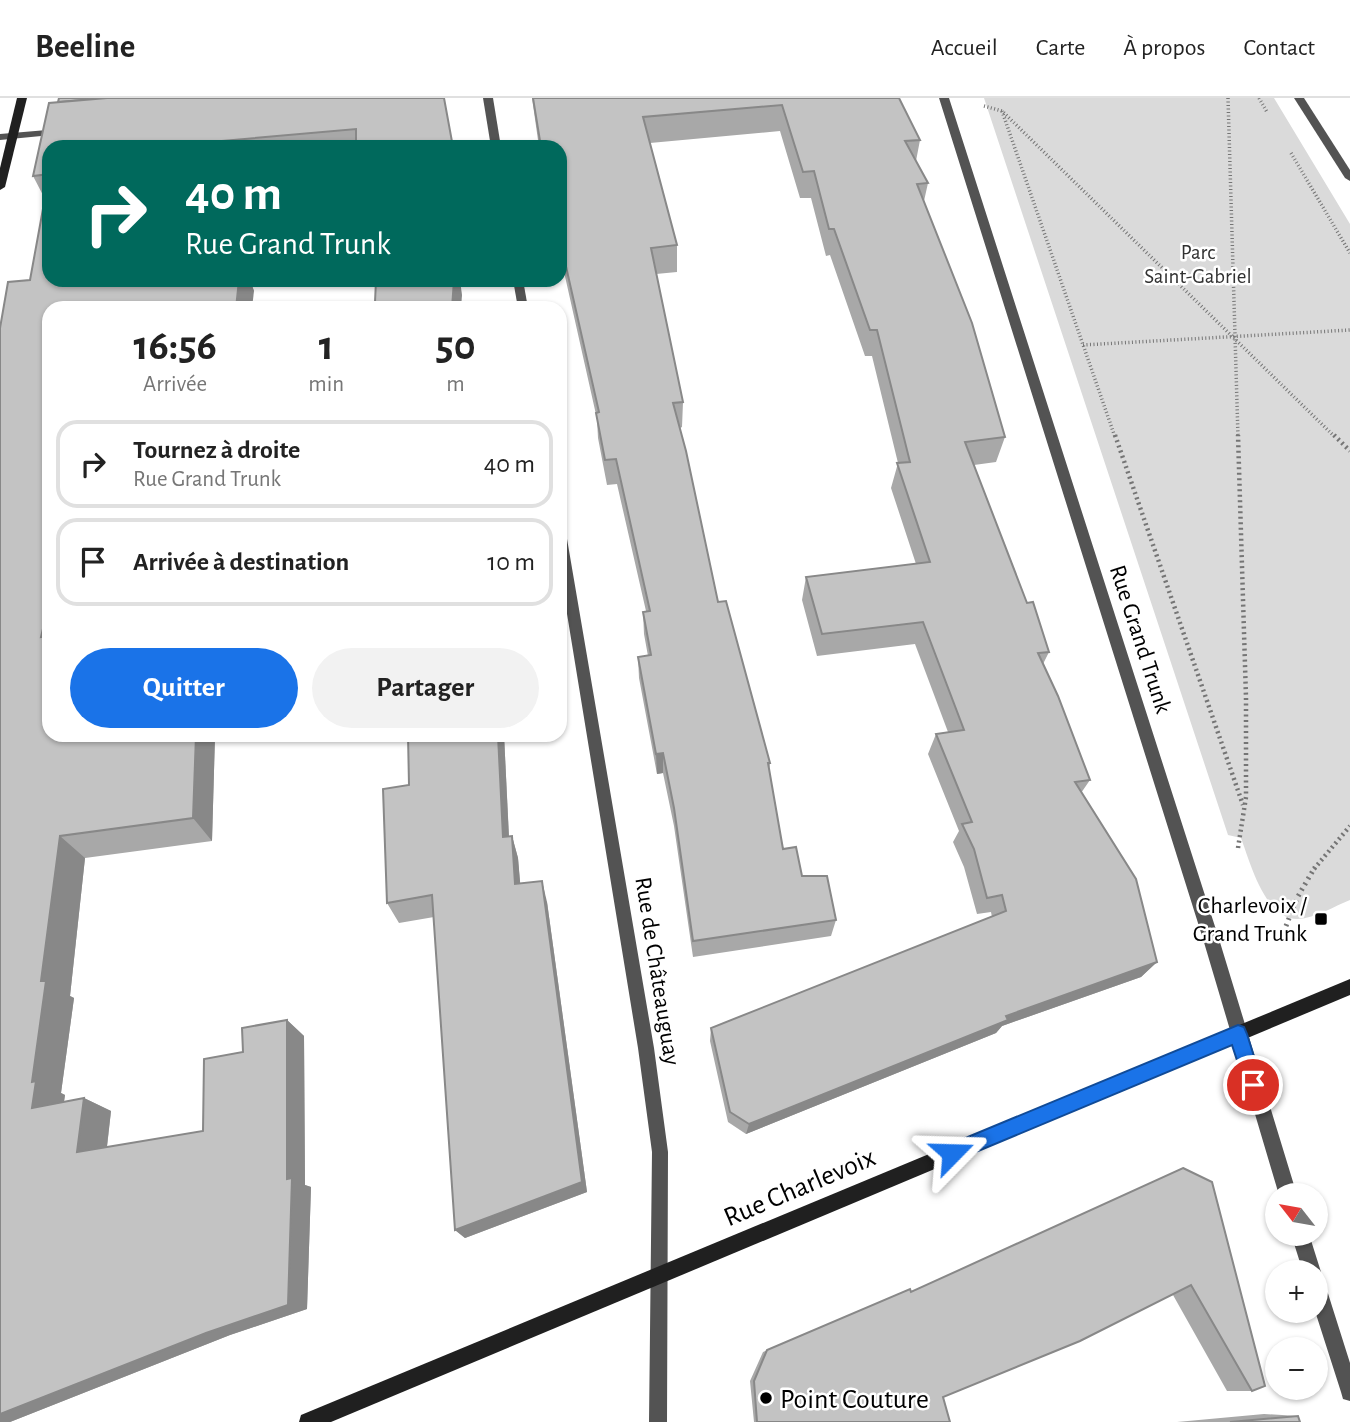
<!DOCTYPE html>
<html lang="fr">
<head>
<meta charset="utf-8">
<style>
	body { margin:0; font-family:"Alegreya Sans",sans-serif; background:#f2f2f2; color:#222; height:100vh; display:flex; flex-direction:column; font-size:26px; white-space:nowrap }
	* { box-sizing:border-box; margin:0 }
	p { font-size:23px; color:#767676 }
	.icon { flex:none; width:38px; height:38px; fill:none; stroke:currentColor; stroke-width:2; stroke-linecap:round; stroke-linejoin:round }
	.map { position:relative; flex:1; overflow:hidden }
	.side { position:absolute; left:42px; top:203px; width:525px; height:441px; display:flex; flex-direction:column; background:#fff; border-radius:21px; box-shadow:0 2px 5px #0004 }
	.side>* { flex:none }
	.top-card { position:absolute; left:42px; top:42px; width:525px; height:147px; border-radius:21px; box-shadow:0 2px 5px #0004; background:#00695c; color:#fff; overflow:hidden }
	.needle { width:46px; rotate:301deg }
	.fabs { position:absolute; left:1265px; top:1085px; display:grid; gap:14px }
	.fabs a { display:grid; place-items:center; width:63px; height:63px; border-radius:50%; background:#fff; box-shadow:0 2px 5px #0004; font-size:35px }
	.pin { position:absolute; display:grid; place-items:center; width:60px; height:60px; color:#fff; margin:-30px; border:4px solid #fff; border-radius:50%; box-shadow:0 2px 7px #0007 }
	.me { position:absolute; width:77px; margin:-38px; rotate:68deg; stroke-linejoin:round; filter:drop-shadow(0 0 5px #0008) }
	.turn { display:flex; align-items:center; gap:24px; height:147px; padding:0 28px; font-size:32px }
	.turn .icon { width:91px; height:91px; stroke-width:2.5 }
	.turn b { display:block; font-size:49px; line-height:60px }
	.eta { display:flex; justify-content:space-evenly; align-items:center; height:119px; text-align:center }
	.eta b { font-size:42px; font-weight:600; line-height:49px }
	.primary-button { display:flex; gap:14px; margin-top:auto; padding:14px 28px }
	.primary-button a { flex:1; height:80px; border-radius:42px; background:#1a73e8; color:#fff; font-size:28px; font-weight:600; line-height:80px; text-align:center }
	.primary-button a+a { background:#f2f2f2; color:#222 }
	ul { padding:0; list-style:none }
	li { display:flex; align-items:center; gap:21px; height:88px; margin:0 14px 10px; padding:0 14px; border:4px solid #e0e0e0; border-radius:21px }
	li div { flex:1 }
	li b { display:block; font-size:26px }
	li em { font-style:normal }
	header { display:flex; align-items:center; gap:42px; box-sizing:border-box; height:98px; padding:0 35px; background:#fff; border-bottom:2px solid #e0e0e0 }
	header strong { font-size:33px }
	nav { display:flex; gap:38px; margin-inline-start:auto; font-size:24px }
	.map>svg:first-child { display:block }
	.green { fill:#dadada }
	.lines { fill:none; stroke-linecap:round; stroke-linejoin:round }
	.path-far2 { stroke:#757575; stroke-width:3.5; stroke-dasharray:1 2.5; stroke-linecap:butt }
	.path-far1 { stroke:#757575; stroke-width:4.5; stroke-dasharray:2 3.5; stroke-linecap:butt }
	.path { stroke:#757575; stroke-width:5; stroke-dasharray:2 4.5; stroke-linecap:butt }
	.street { fill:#535353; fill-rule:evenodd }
	.secondary { fill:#202020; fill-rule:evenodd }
	.wall { fill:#a8a8a8 }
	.shaded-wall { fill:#888 }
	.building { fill:#c3c3c3; stroke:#888; stroke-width:2 }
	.route { fill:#1a73e8; stroke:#114b97; stroke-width:2 }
	.poi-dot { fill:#000; stroke:#fff; stroke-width:2.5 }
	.labels { text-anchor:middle; stroke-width:5; stroke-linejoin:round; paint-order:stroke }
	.far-park-label { font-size:21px; fill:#313131; stroke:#fff }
	.street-label { font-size:24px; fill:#000; stroke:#fff }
	.poi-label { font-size:24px; fill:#000; stroke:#fff; text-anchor:end }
	.near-street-label { font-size:28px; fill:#000; stroke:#fff }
	.near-poi-label { font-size:28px; fill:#000; stroke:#fff; text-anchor:start }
</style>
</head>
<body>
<header>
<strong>Beeline</strong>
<nav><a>Accueil</a><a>Carte</a><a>À propos</a><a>Contact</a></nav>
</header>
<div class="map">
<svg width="1350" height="1324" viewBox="0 0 1350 1324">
	<rect width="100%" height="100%" fill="#fff"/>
	<!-- green -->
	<path class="green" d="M984 0H1274L1350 126V802C1335 808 1315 820 1298 821 1265 822 1250 764 1241 740L1228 737Z"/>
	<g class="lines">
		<!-- path-far2 -->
		<g class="path-far2">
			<path d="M1228 0 1238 339"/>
			<path d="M1259 0 1267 14"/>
			<path d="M984 8 1002 13 1335 339"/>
			<path d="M1002 13 1115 339"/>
			<path d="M1291 55 1350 155"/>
			<path d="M1083 247 1350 232"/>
		</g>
		<!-- path-far1 -->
		<g class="path-far1">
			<path d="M1115 337 1243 707"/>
			<path d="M1334 337 1350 353"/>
			<path d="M1238 750 1246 699V600L1238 337"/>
			<path d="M1314 771 1350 728"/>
		</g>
		<!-- path -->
		<path class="path" d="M1286 828 1297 800 1315 769"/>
		<!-- street -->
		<g class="street">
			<path d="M483 0H493L501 49H491Z"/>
			<path d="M939 0H949L1219 841 1297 1097H1279L1203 841Z"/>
			<path d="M1294 0H1304L1350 72V83L1345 80Z"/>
			<path d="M59 31 62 32V36L0 42V36Z"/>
			<path d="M513 182H523L528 210H518Z"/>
			<path d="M560 430 566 435 654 950 668 1054 667 1324H649L652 1054 638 950 560 473Z"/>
			<path d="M1291 1136H1309L1321 1174 1319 1178 1322 1180 1325 1186 1350 1265V1303L1343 1301 1341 1294 1315 1213 1316 1174H1303Z"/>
		</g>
		<!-- secondary -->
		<g class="secondary">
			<path d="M17 0H27L5 89 0 92V70Z"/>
			<path d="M1350 881V897L331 1324H299L301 1317Z"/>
		</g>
	</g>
	<!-- wall -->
	<g class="wall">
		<path d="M444 0 453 49H49V182H250L254 193 49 210V637H221L215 638 212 743 85 760 70 898 74 900 61 995 65 997 64 1004 84 1000 111 1013 107 1049 203 1033 243 954 287 922 304 938 305 1087 311 1089 307 1211 230 1237 10 1324 30 182 45 101 33 78 58 4Z"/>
		<path d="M532 0H899L920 42 916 63 928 85 924 103 1005 339 996 364 974 367 1027 505 1049 554 1043 566 1090 682 1081 695 1157 864 1141 879 1002 928 996 935 746 1036 728 1024 710 943 711 930 992 819 991 814 977 816 964 769 953 744 959 733 928 656 936 636 948 634 915 546 817 558 802 502 806 479 916 466 891 390 898 365 872 258H865L830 157 826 158 811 100H800L780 33 650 45 677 147V174L656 176 683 304 682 329 680 330 718 504 770 665 769 672 783 751 802 778 836 822 831 838 693 859 674 728 663 675 657 676 639 580 638 559 648 558 644 536 643 514 646 513 617 386 607 387 598 340 597 321 560 156V49H539Z"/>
		<path d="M408 637H504L509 738H512L518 760 520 785 547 804 587 1094 465 1140 455 1132 434 819 399 825 387 805 409 687Z"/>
		<path d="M1183 1070 1252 1293H1227L1173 1197 943 1299 950 1324H754L750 1283 763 1254 900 1195 911 1194Z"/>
		<path d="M1264 1316 1298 1318 1300 1324H1177Z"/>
	</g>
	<!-- shaded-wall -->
	<g class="shaded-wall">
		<path d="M239 182H250L254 193 252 210H236Z"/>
		<path d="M454 182H460L462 197 461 210H452Z"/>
		<path d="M49 506V549L41 539Z"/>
		<path d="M196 637 215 638 212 743 193 720Z"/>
		<path d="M498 637H504L510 762 503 739Z"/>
		<path d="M663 655V675L657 676 656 656Z"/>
		<path d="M60 738 85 760 70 898 74 900 61 995 65 997 61 1022 32 1010V984L41 883Z"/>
		<path d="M512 738 518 760 522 806 515 786Z"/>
		<path d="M542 783 547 804 587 1094 465 1140 455 1132Z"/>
		<path d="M1157 864 1141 879 1002 928 996 935 746 1036 749 1026 1006 918Z"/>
		<path d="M287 922 304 938 305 1087 311 1089 307 1211 230 1237 10 1324H0V1316L287 1081Z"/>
		<path d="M84 1000 111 1013 105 1065 77 1054Z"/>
	</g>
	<!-- building -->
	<g class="building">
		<path d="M59 0H107L58 4Z"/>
		<path d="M107 0H444L453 49H356V31L154 49H49V76L33 78 49 5Z"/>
		<path d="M533 0H899L920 42 905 43 928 85 917 86 972 225 1005 339 965 344 1027 505 1033 504 1049 554 1038 555 1058 598 1090 682 1075 684 1136 781 1157 864 1006 918 1008 922 749 1026 730 1014 711 930 1006 813 1002 797 987 800 974 751 962 726 972 724 936 636 964 632 923 524 822 536 806 479 930 464 897 365 910 364 877 232H870L834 131H829L814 73 803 74 782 7 643 19 677 147 651 150 683 304 673 305 686 353 718 504 726 503 770 665H768L783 751 796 749 802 778H827L836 822 693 843 674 710 663 655 656 656 638 559 651 557 643 514 650 513 616 361 605 362 596 315 599 314 560 142V49H541Z"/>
		<path d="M49 78V182H239L236 210H49V506L41 539 49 538V637H196L193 720 60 738 41 883H46L32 984 36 983 32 1010 84 1000 77 1054 203 1033 204 961 243 954 242 930 287 922V1081L292 1080 288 1207 206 1235 0 1316V230L8 184 30 182Z"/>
		<path d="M376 182H454L452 210H359V205L375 204Z"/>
		<path d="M408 637H498L503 739 512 738 515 786 542 783 582 1084 455 1132 432 797 387 805 383 691 409 687Z"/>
		<path d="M1183 1070 1212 1084 1265 1288 1252 1293 1191 1187 1080 1243 943 1299 950 1324H757L754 1283 767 1252 910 1191 911 1194Z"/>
		<path d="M1298 1318 1300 1324H1230Z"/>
	</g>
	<!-- route -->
	<path class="route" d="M1238 927 1244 929 1247 936 1263 987 1260 993 1253 996 1247 993 1232 947 952 1064 946 1062 943 1055 946 1048Z"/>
	<!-- markers -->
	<g class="poi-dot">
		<rect x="1314" y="814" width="14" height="14" rx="3.5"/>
		<circle cx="766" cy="1300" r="7"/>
	</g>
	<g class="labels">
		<!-- far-park labels -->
		<g class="far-park-label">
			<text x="1198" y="161">Parc<tspan x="1198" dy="24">Saint-Gabriel</tspan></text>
		</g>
		<!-- street labels -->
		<g class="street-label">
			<text transform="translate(1141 541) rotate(72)" y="8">Rue Grand Trunk</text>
			<text transform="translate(658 873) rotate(81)" y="8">Rue de Châteauguay</text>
		</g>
		<!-- poi labels -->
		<g class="poi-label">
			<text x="1307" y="815">Charlevoix /<tspan x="1307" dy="28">Grand Trunk</tspan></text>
		</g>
		<!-- near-street labels -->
		<g class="near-street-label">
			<text transform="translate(799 1088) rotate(-23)" y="10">Rue Charlevoix</text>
		</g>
		<!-- near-poi labels -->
		<g class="near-poi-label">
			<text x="780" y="1310">Point Couture</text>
		</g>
	</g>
</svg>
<div class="fabs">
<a><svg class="needle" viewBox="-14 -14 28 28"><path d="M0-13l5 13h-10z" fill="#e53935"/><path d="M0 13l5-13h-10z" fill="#767676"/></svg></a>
<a>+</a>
<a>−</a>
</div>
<div class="pin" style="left:1253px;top:987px;background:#d93025"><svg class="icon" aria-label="arrive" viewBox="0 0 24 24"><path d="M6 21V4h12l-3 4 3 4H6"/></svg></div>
<svg class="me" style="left:952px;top:1055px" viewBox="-20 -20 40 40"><path d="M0-17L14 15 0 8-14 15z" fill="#1a73e8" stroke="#fff" stroke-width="4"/></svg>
<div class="top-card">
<div class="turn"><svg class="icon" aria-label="right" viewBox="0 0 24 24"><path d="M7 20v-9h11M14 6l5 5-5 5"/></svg><div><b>40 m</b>Rue Grand Trunk</div></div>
</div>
<section class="side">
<div class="eta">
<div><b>16:56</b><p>Arrivée</p></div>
<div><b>1</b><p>min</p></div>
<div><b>50</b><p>m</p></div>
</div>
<ul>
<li><svg class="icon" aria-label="right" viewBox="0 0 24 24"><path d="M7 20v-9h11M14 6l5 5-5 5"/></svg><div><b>Tournez à droite</b><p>Rue Grand Trunk</p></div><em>40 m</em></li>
<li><svg class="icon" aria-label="arrive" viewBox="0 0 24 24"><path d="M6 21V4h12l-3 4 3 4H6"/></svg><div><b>Arrivée à destination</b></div><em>10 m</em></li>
</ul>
<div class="primary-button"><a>Quitter</a><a>Partager</a></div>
</section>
</div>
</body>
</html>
